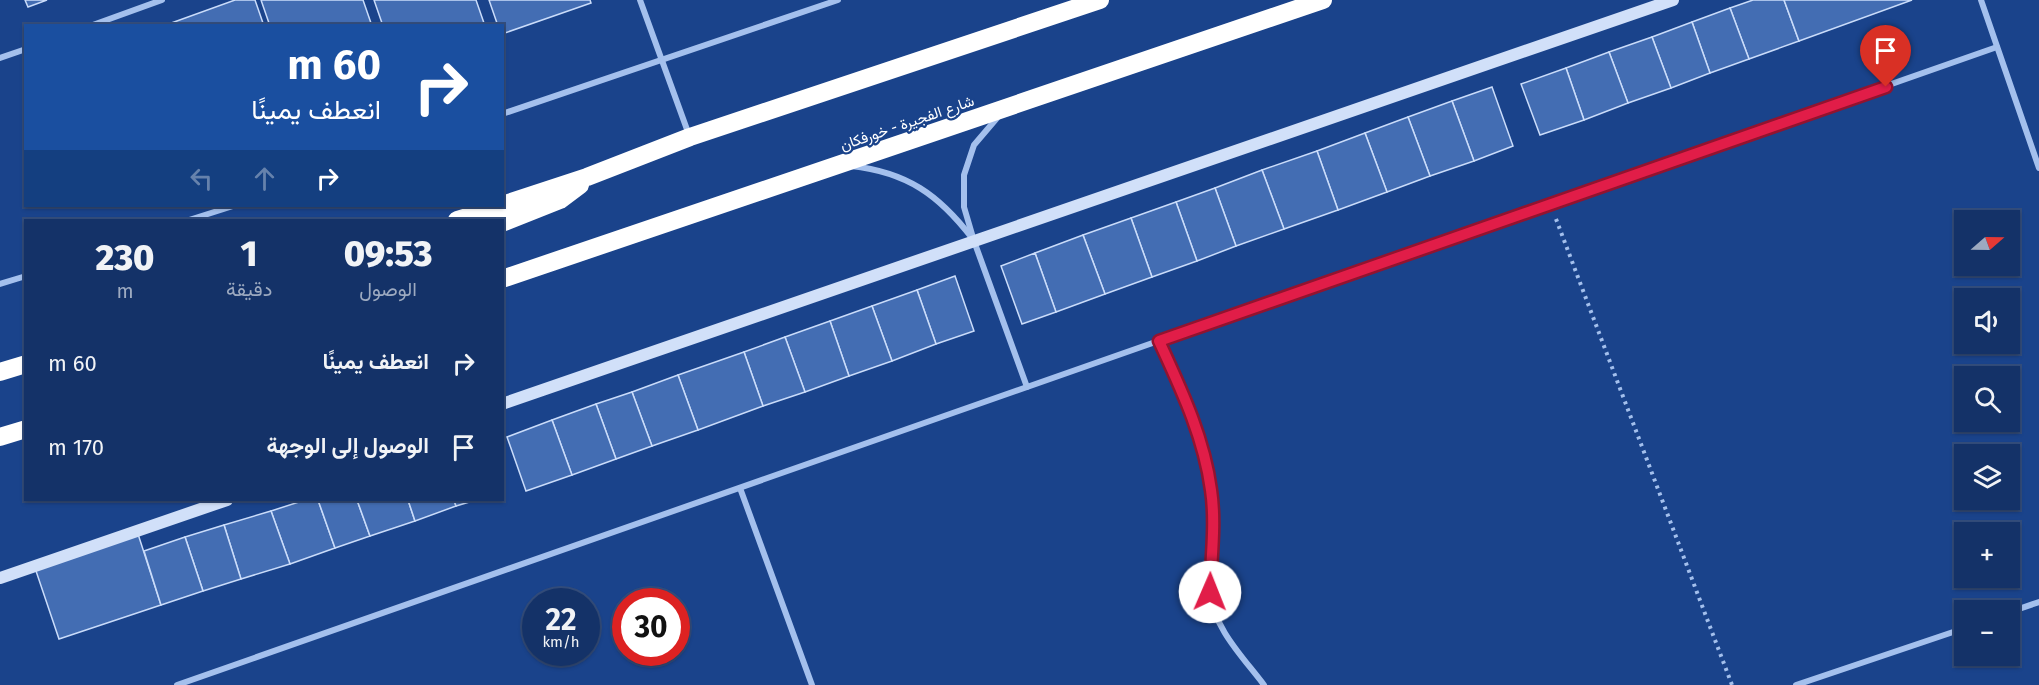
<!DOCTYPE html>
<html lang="ar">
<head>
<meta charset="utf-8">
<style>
	body { margin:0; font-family:"Fira Sans",Vazirmatn,sans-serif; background:#213e71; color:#f1f3f6; direction:rtl; height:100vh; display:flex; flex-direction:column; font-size:22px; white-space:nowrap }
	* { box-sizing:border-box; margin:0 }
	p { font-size:20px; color:#9daac0 }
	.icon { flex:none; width:33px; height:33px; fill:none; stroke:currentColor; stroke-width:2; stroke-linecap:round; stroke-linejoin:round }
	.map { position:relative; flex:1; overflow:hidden; direction:ltr }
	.panel { position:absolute; left:24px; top:219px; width:480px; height:282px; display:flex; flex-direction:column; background:#143268; border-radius:0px; box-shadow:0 2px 4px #0004,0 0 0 2px #334d7c; direction:rtl }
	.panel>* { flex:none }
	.guide { position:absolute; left:24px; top:24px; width:480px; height:183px; border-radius:0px; box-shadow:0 2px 4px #0004,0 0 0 2px #334d7c; direction:rtl; background:#1a4fa0; color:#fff; overflow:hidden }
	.needle { width:39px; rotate:70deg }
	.buttons { position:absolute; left:1954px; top:210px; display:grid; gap:12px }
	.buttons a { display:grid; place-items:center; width:66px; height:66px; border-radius:0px; background:#143268; box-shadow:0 2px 4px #0004,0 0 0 2px #334d7c; font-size:30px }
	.speed { position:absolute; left:522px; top:588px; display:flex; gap:12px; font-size:30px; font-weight:700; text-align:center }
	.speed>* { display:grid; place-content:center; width:78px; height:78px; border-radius:50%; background:#143268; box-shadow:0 2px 4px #0004,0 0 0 2px #334d7c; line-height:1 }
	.speed small { font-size:15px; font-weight:400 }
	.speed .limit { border:9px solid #d22; background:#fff; color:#111 }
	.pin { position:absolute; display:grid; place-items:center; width:51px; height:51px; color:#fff; margin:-62px -26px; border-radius:50% 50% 50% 0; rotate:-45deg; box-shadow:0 0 6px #0007 }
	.pin .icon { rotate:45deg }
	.me { position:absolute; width:66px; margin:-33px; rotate:1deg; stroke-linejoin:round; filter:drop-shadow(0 0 4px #0008) }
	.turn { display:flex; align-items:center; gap:21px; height:126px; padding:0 24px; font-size:27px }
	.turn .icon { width:78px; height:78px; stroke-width:2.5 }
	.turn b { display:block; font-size:42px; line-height:51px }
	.lanes { display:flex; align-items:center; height:57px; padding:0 24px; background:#0003; justify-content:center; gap:30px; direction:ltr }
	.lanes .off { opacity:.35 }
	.eta { display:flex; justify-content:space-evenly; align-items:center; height:102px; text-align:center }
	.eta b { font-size:36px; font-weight:800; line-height:42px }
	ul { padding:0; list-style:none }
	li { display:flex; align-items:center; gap:18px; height:84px; padding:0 24px }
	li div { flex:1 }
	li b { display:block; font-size:22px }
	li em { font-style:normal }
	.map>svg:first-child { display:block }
	.building { fill:#436db3; stroke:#cadcfa; stroke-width:1.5 }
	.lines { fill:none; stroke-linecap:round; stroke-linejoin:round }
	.path { stroke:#a4c0ed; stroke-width:4; stroke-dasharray:3 4.5; stroke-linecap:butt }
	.street { stroke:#a4c0ed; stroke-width:6 }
	.secondary { stroke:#d1e0f9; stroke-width:12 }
	.highway { stroke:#fff; stroke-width:18 }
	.route-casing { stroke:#92132f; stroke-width:15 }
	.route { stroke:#e11d48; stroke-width:10 }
	.labels { text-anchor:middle; stroke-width:4.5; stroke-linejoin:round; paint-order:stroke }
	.street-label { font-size:15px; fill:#fff; stroke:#1a438b }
</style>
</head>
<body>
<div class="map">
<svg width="2039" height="685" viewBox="0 0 2039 685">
	<rect width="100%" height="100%" fill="#1a438b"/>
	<!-- building -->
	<g class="building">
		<path d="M25 0H47L28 7Z"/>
		<path d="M235 0H255L264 26H163Z"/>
		<path d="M261 0H363L372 26H270Z"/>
		<path d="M374 0H476L485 26H383Z"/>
		<path d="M489 0H590L591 3 502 34V26H498Z"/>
		<path d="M1753 0H1784L1799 41 1749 59 1730 8Z"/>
		<path d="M1784 0H1912L1799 41Z"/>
		<path d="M1730 8 1749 59 1710 73 1692 22Z"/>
		<path d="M1692 22 1710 73 1671 88 1652 37Z"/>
		<path d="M1652 37 1671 88 1628 103 1609 52Z"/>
		<path d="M1609 52 1628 103 1584 120 1566 68Z"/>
		<path d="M1566 68 1584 120 1540 135 1521 84Z"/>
		<path d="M1492 87 1513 146 1474 161 1452 101Z"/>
		<path d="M1452 101 1474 161 1430 176 1408 117Z"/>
		<path d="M1408 117 1430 176 1387 192 1365 133Z"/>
		<path d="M1365 133 1387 192 1338 210 1317 151Z"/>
		<path d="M1317 151 1338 210 1284 229 1262 170Z"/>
		<path d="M1262 170 1284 229 1236 246 1215 188Z"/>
		<path d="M1215 188 1236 246 1197 261 1176 202Z"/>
		<path d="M1176 202 1197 261 1152 277 1131 218Z"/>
		<path d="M1131 218 1152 277 1105 294 1083 235Z"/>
		<path d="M1083 235 1105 294 1056 312 1035 253Z"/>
		<path d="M1035 253 1056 312 1022 324 1001 266Z"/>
		<path d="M955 276 974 331 936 344 917 290Z"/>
		<path d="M917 290 936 344 892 361 872 306Z"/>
		<path d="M872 306 892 361 849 376 830 321Z"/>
		<path d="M830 321 849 376 805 392 785 337Z"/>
		<path d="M785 337 805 392 763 406 744 352Z"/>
		<path d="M744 352 763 406 698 430 678 375Z"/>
		<path d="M678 375 698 430 652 446 632 392Z"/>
		<path d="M632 392 652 446 616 459 596 404Z"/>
		<path d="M596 404 616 459 572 475 552 420Z"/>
		<path d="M552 420 572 475 526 491 507 437Z"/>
		<path d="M305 500H318L335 548 290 564 271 511Z"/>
		<path d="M318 500H357L370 536 335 548Z"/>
		<path d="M357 500H408L415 521 370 536Z"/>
		<path d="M408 500H454L456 506 415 521Z"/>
		<path d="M454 500H476L456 506Z"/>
		<path d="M271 511 290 564 241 579 224 525Z"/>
		<path d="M224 525 241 579 203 591 185 537Z"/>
		<path d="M138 534 161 605 59 639 35 568Z"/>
		<path d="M185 537 203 591 161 605 144 551Z"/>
	</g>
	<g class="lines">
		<!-- path -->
		<path class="path" d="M1556 219 1732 685"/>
		<!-- street -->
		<g class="street">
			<path d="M640 0 689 135"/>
			<path d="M1981 0 2039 168"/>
			<path d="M90 26 162 0"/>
			<path d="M0 58 26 49"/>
			<path d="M502 114 838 0"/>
			<path d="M997 118 974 145 964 175V207L974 241 1027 387"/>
			<path d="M851 166C907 172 939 195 972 238"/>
			<path d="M189 220 233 206"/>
			<path d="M0 284 26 276"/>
			<path d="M1159 341C1181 390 1205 438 1211 491 1215 525 1207 559 1210 592 1214 629 1243 657 1264 685"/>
			<path d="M740 488 812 685"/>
			<path d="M2010 612 2039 602"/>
			<path d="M177 685 1997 47"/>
			<path d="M1796 685 1965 628"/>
		</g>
		<!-- secondary -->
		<g class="secondary">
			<path d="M502 404 1673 0"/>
			<path d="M0 578 227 500"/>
		</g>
		<!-- highway -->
		<g class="highway">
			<path d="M502 205 587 177 690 137 1100 0"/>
			<path d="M457 220 502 206"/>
			<path d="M502 223 560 200 580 185"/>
			<path d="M502 279 1323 0"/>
			<path d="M0 372 26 364"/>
			<path d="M0 437 26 429"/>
		</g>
	</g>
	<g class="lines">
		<defs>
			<path id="route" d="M1210 592C1211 559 1216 523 1211 490 1204 437 1181 389 1159 341L1886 87"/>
		</defs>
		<!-- route casing -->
		<use href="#route" class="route-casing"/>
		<!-- route -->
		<use href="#route" class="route"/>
	</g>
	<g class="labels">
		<!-- street labels -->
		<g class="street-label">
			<text transform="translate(907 123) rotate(-19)" y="5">شارع الفجيرة - خورفكان</text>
		</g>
	</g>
</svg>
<div class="buttons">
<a><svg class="needle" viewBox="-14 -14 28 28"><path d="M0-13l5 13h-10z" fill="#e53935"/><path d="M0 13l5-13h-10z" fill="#9daac0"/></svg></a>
<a><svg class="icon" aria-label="sound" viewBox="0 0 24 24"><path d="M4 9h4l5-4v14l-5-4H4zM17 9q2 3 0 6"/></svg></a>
<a><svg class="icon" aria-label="search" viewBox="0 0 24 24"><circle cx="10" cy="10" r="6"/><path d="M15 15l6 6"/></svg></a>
<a><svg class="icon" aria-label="layers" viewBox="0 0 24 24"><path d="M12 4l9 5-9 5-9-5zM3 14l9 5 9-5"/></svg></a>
<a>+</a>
<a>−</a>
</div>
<div class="speed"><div>22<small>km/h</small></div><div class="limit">30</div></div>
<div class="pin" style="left:1886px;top:87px;background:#d93025"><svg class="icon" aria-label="arrive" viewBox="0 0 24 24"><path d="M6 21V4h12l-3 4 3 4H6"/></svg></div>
<svg class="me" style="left:1210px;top:592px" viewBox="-20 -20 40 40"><circle r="19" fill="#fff"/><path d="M0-13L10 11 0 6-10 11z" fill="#e11d48"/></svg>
<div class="guide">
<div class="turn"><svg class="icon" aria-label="right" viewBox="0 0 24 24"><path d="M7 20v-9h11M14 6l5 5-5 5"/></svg><div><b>60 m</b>انعطف يمينًا</div></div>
<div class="lanes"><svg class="icon off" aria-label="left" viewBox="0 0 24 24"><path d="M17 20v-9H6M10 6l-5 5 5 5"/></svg><svg class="icon off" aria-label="ahead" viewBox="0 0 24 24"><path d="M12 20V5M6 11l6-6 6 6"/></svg><svg class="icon" aria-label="right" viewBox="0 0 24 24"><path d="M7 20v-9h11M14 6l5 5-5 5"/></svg></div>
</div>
<section class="panel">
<div class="eta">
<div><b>09:53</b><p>الوصول</p></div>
<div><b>1</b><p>دقيقة</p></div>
<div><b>230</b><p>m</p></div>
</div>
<ul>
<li><svg class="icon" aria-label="right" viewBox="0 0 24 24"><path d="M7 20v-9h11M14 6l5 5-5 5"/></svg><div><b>انعطف يمينًا</b></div><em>60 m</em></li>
<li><svg class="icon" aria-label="arrive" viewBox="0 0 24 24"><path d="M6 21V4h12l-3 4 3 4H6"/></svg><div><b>الوصول إلى الوجهة</b></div><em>170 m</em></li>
</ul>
</section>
</div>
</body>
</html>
